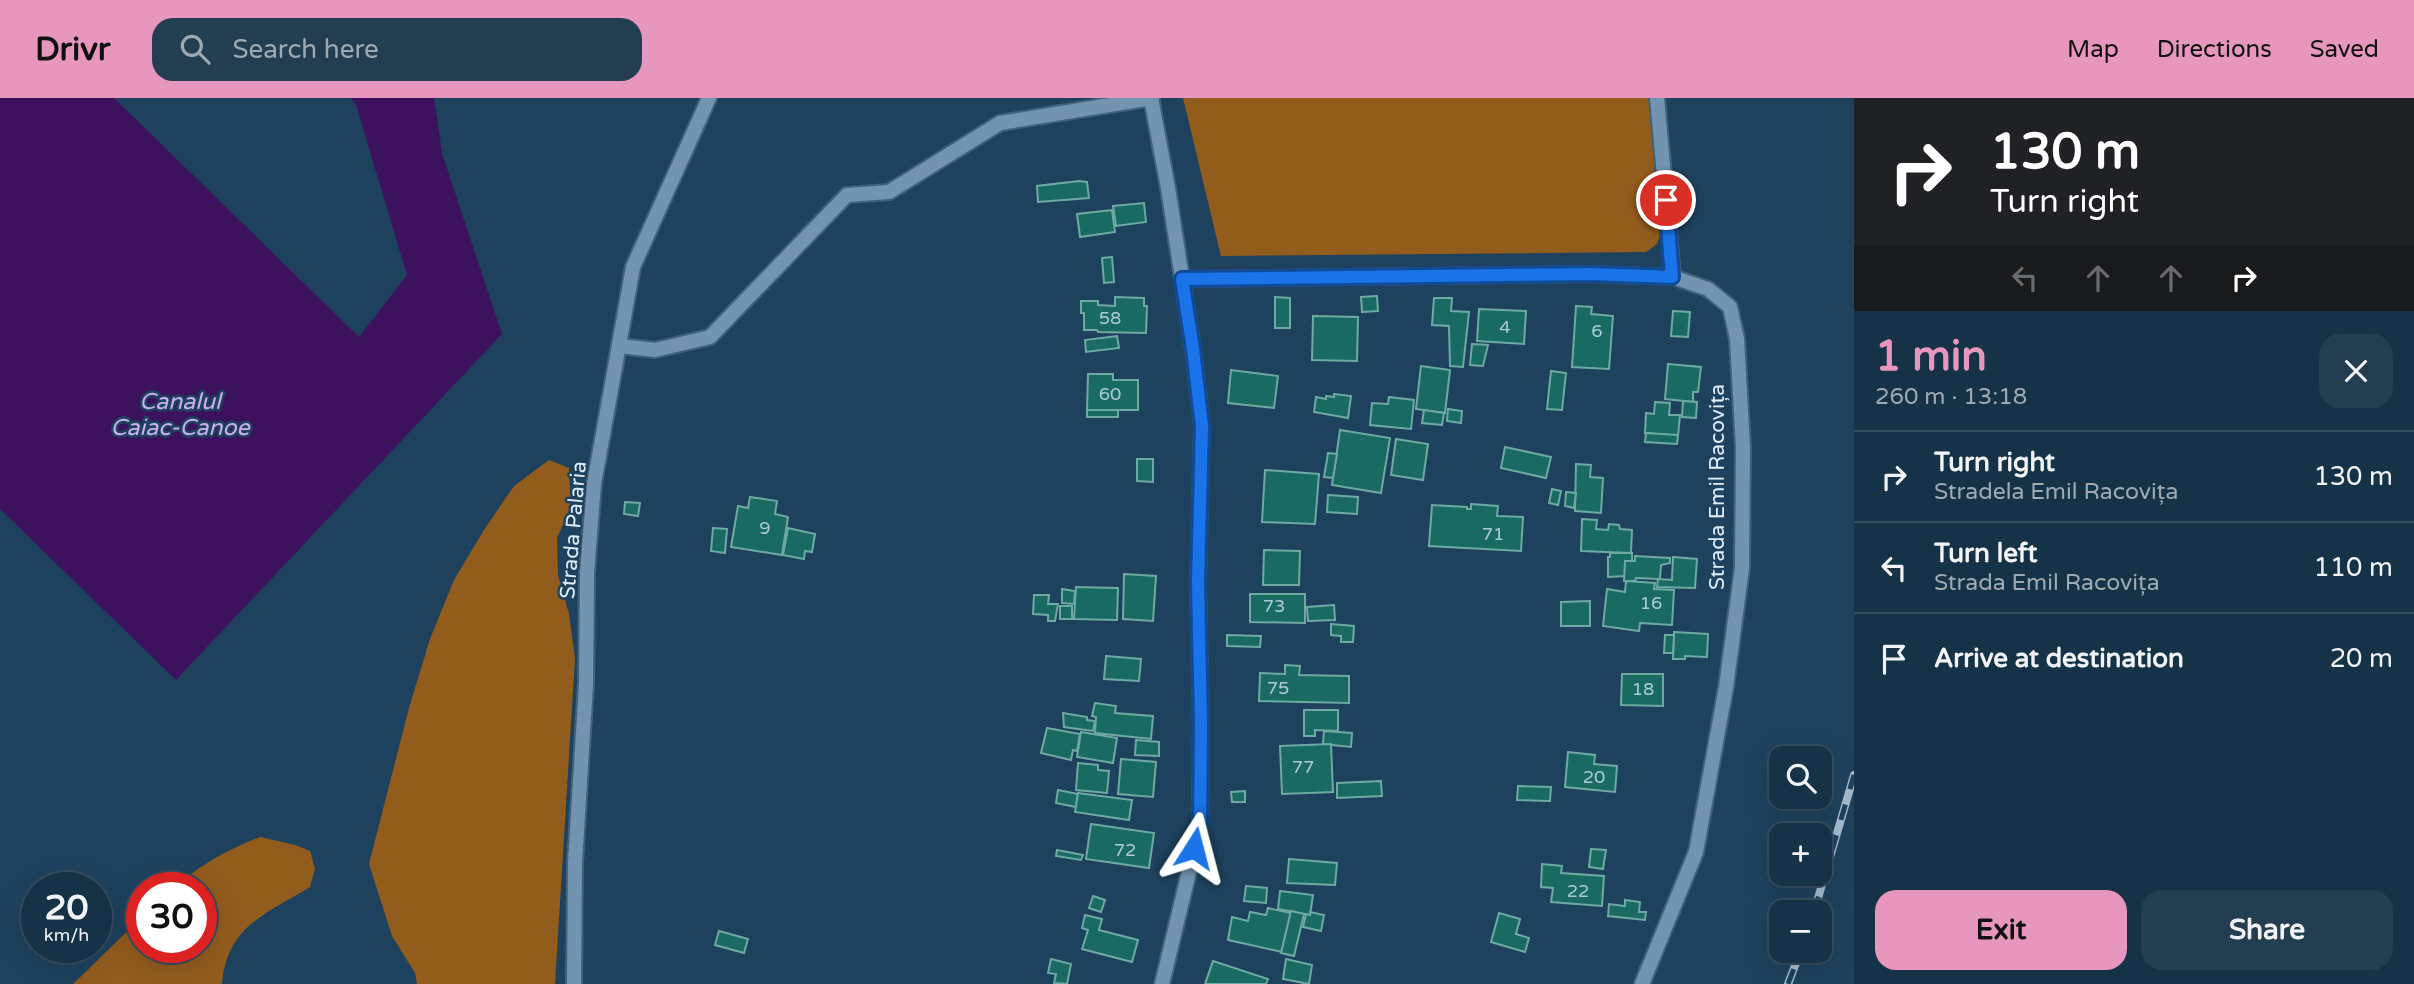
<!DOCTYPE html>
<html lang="en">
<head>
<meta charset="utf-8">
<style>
	body { margin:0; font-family:"Varela Round",sans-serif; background:#233e51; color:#f1f3f6; height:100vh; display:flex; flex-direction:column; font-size:26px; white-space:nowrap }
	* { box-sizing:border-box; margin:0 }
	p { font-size:23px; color:#9eaab3 }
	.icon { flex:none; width:38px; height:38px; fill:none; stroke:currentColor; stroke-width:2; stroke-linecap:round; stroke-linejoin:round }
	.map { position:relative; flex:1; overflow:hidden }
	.details { display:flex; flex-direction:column; background:#163246; width:560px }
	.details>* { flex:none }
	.banner { background:#202124; color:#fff; overflow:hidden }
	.buttons { position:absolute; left:1769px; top:648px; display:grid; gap:14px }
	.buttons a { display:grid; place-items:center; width:63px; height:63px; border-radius:14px; background:#163246; box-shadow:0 7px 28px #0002,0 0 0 2px #354d5f; font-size:35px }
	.speed { position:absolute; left:21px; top:774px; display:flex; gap:14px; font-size:35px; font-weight:700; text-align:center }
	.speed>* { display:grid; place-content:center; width:91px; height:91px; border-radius:50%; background:#163246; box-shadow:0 7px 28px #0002,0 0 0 2px #354d5f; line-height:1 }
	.speed small { font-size:18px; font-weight:400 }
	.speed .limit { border:10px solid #d22; background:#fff; color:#111 }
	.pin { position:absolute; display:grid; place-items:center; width:60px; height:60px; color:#fff; margin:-30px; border:4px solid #fff; border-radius:50%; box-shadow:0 2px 7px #0007 }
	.me { position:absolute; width:77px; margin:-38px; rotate:9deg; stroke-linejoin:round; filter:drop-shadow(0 0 5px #0008) }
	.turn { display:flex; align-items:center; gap:24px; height:147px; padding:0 21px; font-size:32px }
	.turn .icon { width:91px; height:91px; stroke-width:2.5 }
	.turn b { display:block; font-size:49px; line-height:60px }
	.lanes { display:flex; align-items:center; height:66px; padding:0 21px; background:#0003; justify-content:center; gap:35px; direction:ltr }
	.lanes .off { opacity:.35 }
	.round { display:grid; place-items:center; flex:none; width:74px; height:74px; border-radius:21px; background:#233e51 }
	.summary { display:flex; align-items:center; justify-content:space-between; height:119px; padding:0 21px }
	h1 { font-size:42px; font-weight:800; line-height:52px; color:#e797bd }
	.action { display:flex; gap:14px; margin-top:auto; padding:14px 21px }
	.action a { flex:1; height:80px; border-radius:21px; background:#e797bd; color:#111; font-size:28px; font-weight:800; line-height:80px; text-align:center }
	.action a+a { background:#233e51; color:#f1f3f6 }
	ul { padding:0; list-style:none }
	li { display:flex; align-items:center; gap:21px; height:91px; padding:0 21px; border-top:2px solid #354d5f }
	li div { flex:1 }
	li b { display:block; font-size:26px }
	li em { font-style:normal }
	header { display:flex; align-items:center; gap:42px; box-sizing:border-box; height:98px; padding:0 35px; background:#e797bd; color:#111 }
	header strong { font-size:33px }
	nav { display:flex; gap:38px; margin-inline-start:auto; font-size:24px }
	.search { width:490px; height:63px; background:#233e51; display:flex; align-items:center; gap:18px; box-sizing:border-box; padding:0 24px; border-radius:21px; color:#9eaab3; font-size:26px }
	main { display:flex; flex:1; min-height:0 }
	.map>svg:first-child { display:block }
	.green { fill:#925c1d }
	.water { fill:#3c125e }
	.building { fill:#196a62; stroke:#6eaaa2; stroke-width:2 }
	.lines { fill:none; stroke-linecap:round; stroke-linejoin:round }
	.minor-casing { stroke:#40617a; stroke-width:18 }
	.minor { stroke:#7394b1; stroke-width:14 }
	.rail-casing { stroke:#a3bacc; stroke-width:8 }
	.rail { stroke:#1e425e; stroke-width:5; stroke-dasharray:16; stroke-linecap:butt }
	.route-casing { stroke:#114b97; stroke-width:18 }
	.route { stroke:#1a73e8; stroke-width:12 }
	.labels { text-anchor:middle; stroke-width:5; stroke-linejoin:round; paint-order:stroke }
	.number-label { font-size:18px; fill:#acccd5 }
	.street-label { font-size:21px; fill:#ddedfb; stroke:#1e425e }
	.water-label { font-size:23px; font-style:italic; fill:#cdafef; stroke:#1e425e }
</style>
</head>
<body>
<header>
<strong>Drivr</strong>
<div class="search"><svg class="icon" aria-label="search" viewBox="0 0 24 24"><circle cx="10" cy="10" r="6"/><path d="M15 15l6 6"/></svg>Search here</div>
<nav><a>Map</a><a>Directions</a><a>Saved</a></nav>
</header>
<main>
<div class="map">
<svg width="1854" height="886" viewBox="0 0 1854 886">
	<rect width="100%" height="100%" fill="#1e425e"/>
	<!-- green -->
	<g class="green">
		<path d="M1183 0H1649L1660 137 1657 146 1646 154 1221 158Z"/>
		<path d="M549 362 569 370 571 409 557 440 558 477 569 516 575 560 555 886H417L415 875 392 838 369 766 409 610 430 541 454 482 484 432 514 388Z"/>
		<path d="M260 739 295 747 310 753 315 771 310 789C266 816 227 828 222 886H73L142 819V849H201V789H175C204 765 225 753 260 739Z"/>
	</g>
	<!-- water -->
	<path class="water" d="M0 0H114L359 239 407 177 356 7 351 0H434L442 55 502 236 176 582 0 411Z"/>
	<!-- building -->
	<g class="building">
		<path d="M1079 83 1087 84 1089 100 1038 104 1037 88Z"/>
		<path d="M1144 105 1146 124 1116 128 1113 108Z"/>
		<path d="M1112 112 1115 134 1080 139 1077 116Z"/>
		<path d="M1112 159 1114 184 1104 185 1102 160Z"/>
		<path d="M1377 198 1378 213 1362 214 1361 199Z"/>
		<path d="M1115 199 1144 200V208H1147L1146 235 1098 234 1097 232H1084V215H1081V203H1098V207L1115 208Z"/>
		<path d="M1275 199 1290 200V230H1275Z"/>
		<path d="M1434 200H1452L1451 213 1469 214 1463 269 1450 268 1449 228 1432 227Z"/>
		<path d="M1576 208 1592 209 1591 216 1613 218 1609 271 1572 269Z"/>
		<path d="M1479 211 1526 213 1524 246 1477 243Z"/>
		<path d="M1673 213 1690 214 1688 239 1671 238Z"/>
		<path d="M1313 218 1358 219 1357 263 1312 262Z"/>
		<path d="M1117 238 1119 250 1086 254 1085 242Z"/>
		<path d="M1472 246 1488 247 1483 268 1470 267Z"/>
		<path d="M1668 266 1701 269 1698 294H1693V304L1665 301Z"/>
		<path d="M1421 268 1450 272 1445 315 1416 311Z"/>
		<path d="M1231 272 1278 278 1274 310 1228 305Z"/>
		<path d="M1551 273 1566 275 1562 312 1547 311Z"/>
		<path d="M1088 276H1113V282H1138V312H1087Z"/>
		<path d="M1334 296 1351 298 1348 320 1314 314 1316 299 1326 301V298L1334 299Z"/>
		<path d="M1389 299 1414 302 1411 331 1370 327 1372 305 1388 306Z"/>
		<path d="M1683 303 1697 304 1696 320 1682 319Z"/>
		<path d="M1655 304 1670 305 1669 317H1680L1678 338 1645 335 1646 315 1654 316Z"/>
		<path d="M1448 311 1462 313 1461 325 1447 323Z"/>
		<rect x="1087" y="312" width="31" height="7"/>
		<path d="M1424 312 1444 315 1442 327 1422 325Z"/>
		<path d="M1340 332 1390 340 1381 395 1332 387Z"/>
		<path d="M1646 335 1678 337 1677 346 1645 344Z"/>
		<path d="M1396 341 1428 346 1423 382 1391 377Z"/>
		<path d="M1505 349 1551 359 1546 380 1501 370Z"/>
		<path d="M1328 355 1337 356 1333 380 1324 379Z"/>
		<path d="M1137 361H1153V384L1137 383Z"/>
		<path d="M1576 366 1591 367 1590 379 1603 380 1601 415 1575 413Z"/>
		<path d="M1265 372 1319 376 1315 426 1262 424Z"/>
		<path d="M1552 391 1561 393 1558 407 1549 405Z"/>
		<path d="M1566 394 1576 395 1574 410 1565 408Z"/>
		<path d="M1328 397 1358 399 1357 416 1327 414Z"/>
		<path d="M750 399 777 403 775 416 788 419 782 457 731 449 738 408 748 410Z"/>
		<path d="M625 404 640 405 638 418 624 416Z"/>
		<path d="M1471 406 1498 408 1497 418 1523 419 1521 453 1429 448 1432 407 1467 409V411H1471Z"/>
		<path d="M1582 421 1597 422 1596 431 1608 432 1609 426 1619 427 1620 431 1632 432 1631 455 1581 453Z"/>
		<path d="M713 430 727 431 725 455 711 453Z"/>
		<path d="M788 430 815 436 812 454 805 453 804 461 783 457Z"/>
		<path d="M1264 452 1300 453 1299 487H1263Z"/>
		<path d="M1610 455H1632V464L1625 463V478L1608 479V459H1610Z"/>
		<path d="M1635 458 1670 460V465L1661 467 1660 481 1636 480 1635 483H1624L1625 463H1635Z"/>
		<path d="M1673 459 1697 461 1695 490 1657 489 1658 481 1672 482Z"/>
		<path d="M1124 476 1156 478 1153 523 1123 521Z"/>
		<path d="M1626 483 1655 485 1654 491 1674 492 1672 527 1640 525 1639 533 1603 528 1607 491 1625 494Z"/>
		<path d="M1076 489 1118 490 1117 522 1074 521Z"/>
		<path d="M1062 491 1075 493 1074 506 1062 505Z"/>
		<path d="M1250 496H1305V525L1250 524Z"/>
		<path d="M1034 497H1049L1048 506H1058L1055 523H1048V517L1033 516Z"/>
		<path d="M1590 503V528H1561V504Z"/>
		<path d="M1334 507 1335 522 1308 523 1307 509Z"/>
		<rect x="1060" y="508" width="12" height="13"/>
		<path d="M1331 526 1354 528 1353 544H1341V538L1331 537Z"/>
		<path d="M1674 534 1708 536 1707 559 1685 558V561H1673Z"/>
		<path d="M1227 537 1261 538 1260 549 1227 548Z"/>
		<path d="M1665 537H1674L1673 555H1664Z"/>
		<path d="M1106 558 1141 561 1139 583 1104 581Z"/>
		<path d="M1285 567 1300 568 1299 577 1349 578V605L1259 603 1260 575 1285 576Z"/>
		<path d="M1622 576H1663V608L1621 607Z"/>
		<path d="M1095 605 1116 608 1115 615 1153 618 1151 641 1095 635 1096 619 1092 618Z"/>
		<path d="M1304 612H1338V633L1315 632V638H1304Z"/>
		<path d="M1063 615 1087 619V622L1095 623 1093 633 1064 629Z"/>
		<path d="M1047 630 1080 636 1077 653 1073 652 1071 662 1041 655Z"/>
		<path d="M1324 633 1352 635 1351 649 1323 646Z"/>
		<path d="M1081 634 1117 640 1113 665 1077 659Z"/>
		<path d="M1136 642 1159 644V658L1135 657Z"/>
		<path d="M1331 646 1333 694 1282 696 1280 648Z"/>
		<path d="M1568 654 1595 657 1594 666 1617 668 1615 694 1565 689Z"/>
		<path d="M1121 661 1156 664 1153 699 1118 696Z"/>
		<path d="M1078 665 1098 667V672L1109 673 1107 695 1076 692Z"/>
		<path d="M1381 683 1382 698 1337 700V685Z"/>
		<path d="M1518 688 1551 689 1550 703 1517 702Z"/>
		<path d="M1058 692 1078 696 1076 709 1056 705Z"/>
		<path d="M1245 693V704H1232L1231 694Z"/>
		<path d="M1078 695 1132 702 1129 722 1075 714Z"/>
		<path d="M1091 726 1154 735 1149 770 1086 761Z"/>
		<path d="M1591 751 1606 752 1603 771 1589 769Z"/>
		<path d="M1057 752 1083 757 1081 762 1056 758Z"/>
		<path d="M1289 761 1337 765 1335 787 1287 785Z"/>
		<path d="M1542 766 1562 768 1561 775 1604 778 1602 808 1551 804 1553 790 1541 789Z"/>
		<path d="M1246 788 1267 790 1266 805 1244 803Z"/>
		<path d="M1280 793 1313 797 1310 817 1278 811Z"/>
		<path d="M1093 798 1105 802 1101 814 1089 810Z"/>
		<path d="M1625 802 1640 804 1639 814H1646L1645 822 1608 818 1609 806 1625 808Z"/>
		<path d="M1268 810 1291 815 1282 854 1228 842 1232 819 1248 823 1250 814 1266 817Z"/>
		<path d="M1291 813 1304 816 1294 858 1281 855Z"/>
		<path d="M1310 814 1324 817 1321 833 1303 829 1306 816 1310 817Z"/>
		<path d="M1499 815 1520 821 1516 836 1529 840 1525 854 1491 844Z"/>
		<path d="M1085 817 1102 821 1099 832 1138 842 1132 864 1082 851 1088 832 1082 830Z"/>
		<path d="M719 833 748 841 744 855 715 847Z"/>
		<path d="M1051 861 1071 866 1067 886 1054 885 1056 876 1048 875Z"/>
		<path d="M1286 861 1312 867 1309 886 1283 881Z"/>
		<path d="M1213 863 1268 881 1266 886H1205Z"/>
	</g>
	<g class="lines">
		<defs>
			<g id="minor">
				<path d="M1151 0 1168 90 1193 251 1202 328 1198 485 1201 626 1200 728 1162 886"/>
				<path d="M1657 0 1673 179"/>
				<path d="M1182 181 1591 176 1673 179 1708 191 1730 209 1737 241 1743 350 1742 470 1726 589 1696 754 1642 886"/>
				<path d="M620 248 655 252 710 239 847 97 889 94 1000 25 1152 0"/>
				<path d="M574 886 575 765 586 586 587 475 594 386 633 169 709 0"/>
			</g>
		</defs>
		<!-- minor casing -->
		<use href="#minor" class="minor-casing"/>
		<!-- minor -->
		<use href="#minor" class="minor"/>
		<defs>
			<g id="rail">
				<path d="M1814 814 1854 677"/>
				<path d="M1788 886 1801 852"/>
			</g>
		</defs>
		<!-- rail casing -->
		<use href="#rail" class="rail-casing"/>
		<!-- rail -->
		<use href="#rail" class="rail"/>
	</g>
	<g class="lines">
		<defs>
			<path id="route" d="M1194 750 1200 728 1201 626 1198 485 1202 328 1193 251 1182 181 1591 176 1672 179 1666 102"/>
		</defs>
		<!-- route casing -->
		<use href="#route" class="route-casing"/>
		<!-- route -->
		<use href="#route" class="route"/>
	</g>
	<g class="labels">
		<!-- number labels -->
		<g class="number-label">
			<text x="1110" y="226">58</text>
			<text x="1505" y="235">4</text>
			<text x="1597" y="239">6</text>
			<text x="1110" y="302">60</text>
			<text x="765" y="436">9</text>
			<text x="1493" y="442">71</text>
			<text x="1651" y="511">16</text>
			<text x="1274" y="514">73</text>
			<text x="1278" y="596">75</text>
			<text x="1643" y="597">18</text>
			<text x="1303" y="675">77</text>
			<text x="1594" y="685">20</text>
			<text x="1125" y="758">72</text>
			<text x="1578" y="799">22</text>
		</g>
		<!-- street labels -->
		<g class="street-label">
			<text transform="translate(1717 389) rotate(-90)" y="7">Strada Emil Racovița</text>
			<text transform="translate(573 432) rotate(-85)" y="7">Strada Palaria</text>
		</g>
		<!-- water labels -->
		<g class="water-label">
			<text x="180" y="311">Canalul<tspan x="180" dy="26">Caiac-Canoe</tspan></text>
		</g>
	</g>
</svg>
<div class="buttons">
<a><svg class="icon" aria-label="search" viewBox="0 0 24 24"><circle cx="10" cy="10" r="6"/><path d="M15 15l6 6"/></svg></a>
<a>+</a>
<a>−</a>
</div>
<div class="speed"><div>20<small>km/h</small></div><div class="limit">30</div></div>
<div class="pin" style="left:1666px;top:102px;background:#d93025"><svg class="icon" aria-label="arrive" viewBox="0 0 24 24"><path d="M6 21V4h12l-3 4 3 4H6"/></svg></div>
<svg class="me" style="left:1194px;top:750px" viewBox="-20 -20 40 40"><path d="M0-17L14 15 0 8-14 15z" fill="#1a73e8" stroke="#fff" stroke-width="4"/></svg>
</div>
<section class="details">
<div class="banner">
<div class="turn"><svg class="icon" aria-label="right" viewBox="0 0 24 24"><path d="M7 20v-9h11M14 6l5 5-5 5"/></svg><div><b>130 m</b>Turn right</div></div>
<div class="lanes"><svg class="icon off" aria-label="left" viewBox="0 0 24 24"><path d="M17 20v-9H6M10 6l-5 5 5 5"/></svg><svg class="icon off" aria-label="ahead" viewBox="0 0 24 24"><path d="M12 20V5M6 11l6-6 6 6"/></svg><svg class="icon off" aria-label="ahead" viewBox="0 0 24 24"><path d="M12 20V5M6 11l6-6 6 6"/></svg><svg class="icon" aria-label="right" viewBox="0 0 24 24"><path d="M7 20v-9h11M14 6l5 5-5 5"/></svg></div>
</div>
<div class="summary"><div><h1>1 min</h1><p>260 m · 13:18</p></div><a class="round"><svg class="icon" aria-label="close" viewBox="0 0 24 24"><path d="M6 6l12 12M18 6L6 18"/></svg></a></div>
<ul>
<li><svg class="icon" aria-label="right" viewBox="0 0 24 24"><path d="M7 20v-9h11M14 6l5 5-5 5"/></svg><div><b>Turn right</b><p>Stradela Emil Racovița</p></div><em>130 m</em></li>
<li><svg class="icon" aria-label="left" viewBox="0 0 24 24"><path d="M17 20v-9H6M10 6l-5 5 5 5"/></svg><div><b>Turn left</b><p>Strada Emil Racovița</p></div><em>110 m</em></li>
<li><svg class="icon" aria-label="arrive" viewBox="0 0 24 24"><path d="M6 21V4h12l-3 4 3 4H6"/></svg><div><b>Arrive at destination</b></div><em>20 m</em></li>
</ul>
<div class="action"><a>Exit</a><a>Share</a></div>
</section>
</main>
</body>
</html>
